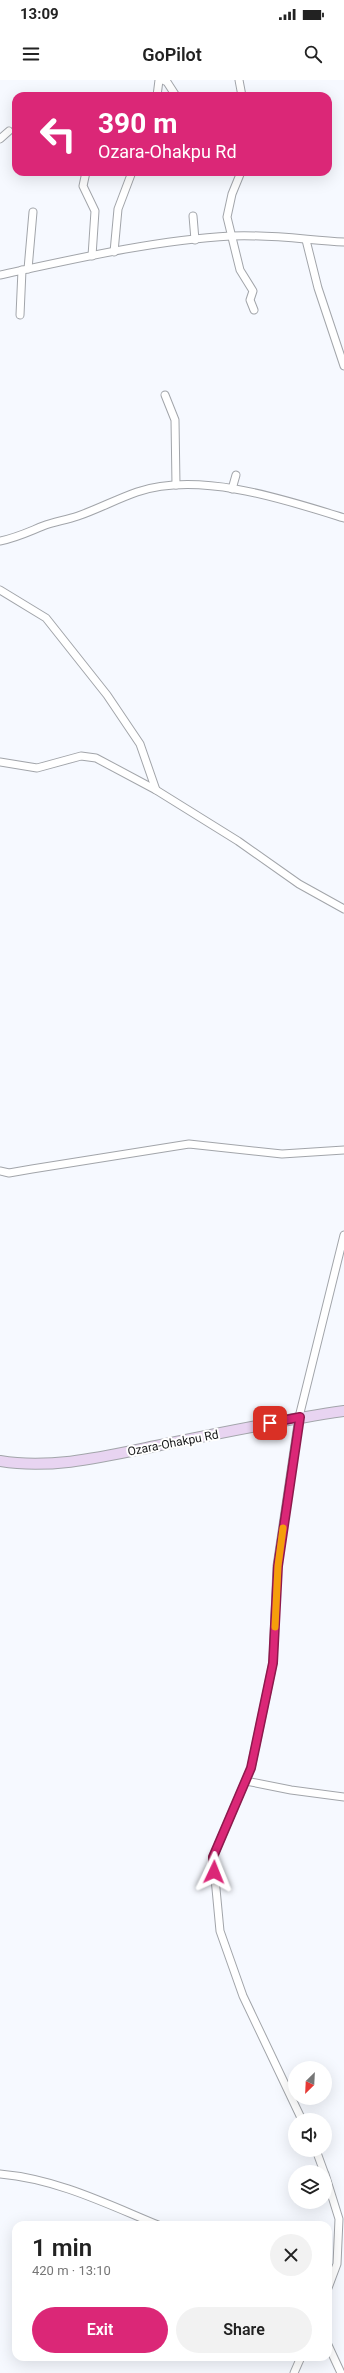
<!DOCTYPE html>
<html lang="en">
<head>
<meta charset="utf-8">
<style>
	body { margin:0; font-family:Roboto,sans-serif; background:#f2f2f2; color:#222; height:100vh; display:flex; flex-direction:column; font-size:15px; white-space:nowrap }
	* { box-sizing:border-box; margin:0 }
	p { font-size:13px; color:#767676 }
	.icon { flex:none; width:22px; height:22px; fill:none; stroke:currentColor; stroke-width:2; stroke-linecap:round; stroke-linejoin:round }
	.map { position:relative; flex:1; overflow:hidden }
	.details { position:absolute; left:12px; top:2141px; width:320px; height:140px; display:flex; flex-direction:column; background:#fff; border-radius:12px; box-shadow:0 4px 16px #0002 }
	.details>* { flex:none }
	.top-card { position:absolute; left:12px; top:12px; width:320px; height:84px; border-radius:12px; box-shadow:0 4px 16px #0002; background:#db2777; color:#fff; overflow:hidden }
	.needle { width:26px; rotate:204deg }
	.fabs { position:absolute; left:288px; top:1981px; display:grid; gap:8px }
	.fabs a { display:grid; place-items:center; width:44px; height:44px; border-radius:50%; background:#fff; box-shadow:0 4px 16px #0002; font-size:20px }
	.pin { position:absolute; display:grid; place-items:center; width:34px; height:34px; color:#fff; margin:-17px; border-radius:8px; box-shadow:0 2px 6px #0006 }
	.me { position:absolute; width:44px; margin:-22px; rotate:2deg; stroke-linejoin:round; filter:drop-shadow(0 0 3px #0008) }
	.turn { display:flex; align-items:center; gap:14px; height:84px; padding:0 20px; font-size:18px }
	.turn .icon { width:52px; height:52px; stroke-width:2.5 }
	.turn b { display:block; font-size:28px; line-height:34px }
	.round { display:grid; place-items:center; flex:none; width:42px; height:42px; border-radius:21px; background:#f2f2f2 }
	.head { display:flex; align-items:center; justify-content:space-between; height:68px; padding:0 20px }
	h1 { font-size:24px; font-weight:600; line-height:30px }
	.primary-button { display:flex; gap:8px; margin-top:auto; padding:8px 20px }
	.primary-button a { flex:1; height:46px; border-radius:24px; background:#db2777; color:#fff; font-size:16px; font-weight:600; line-height:46px; text-align:center }
	.primary-button a+a { background:#f2f2f2; color:#222 }
	.status { display:flex; justify-content:space-between; align-items:center; height:28px; padding:0 20px; background:#fff; direction:ltr }
	.status svg { height:11px; fill:currentColor }
	header { display:flex; justify-content:space-between; align-items:center; height:52px; padding:0 20px; background:#fff; font-size:18px; font-weight:600 }
	.map>svg:first-child { display:block }
	.lines { fill:none; stroke-linecap:round; stroke-linejoin:round }
	.street-casing { stroke:#a2a5aa; stroke-width:9 }
	.secondary-casing { stroke:#a2a5aa; stroke-width:12 }
	.street { stroke:#fff; stroke-width:7 }
	.secondary { stroke:#e8d4f1; stroke-width:10 }
	.route-casing { stroke:#8e194d; stroke-width:10 }
	.route { stroke:#db2777; stroke-width:7 }
	.slow { stroke:#f59e0b; stroke-width:7 }
	.labels { text-anchor:middle; stroke-width:4; stroke-linejoin:round; paint-order:stroke }
	.street-label { font-size:12px; fill:#17181a; stroke:#fff }
</style>
</head>
<body>
<div class="status"><b>13:09</b><svg viewBox="0 0 49 12"><path d="M0 12V9h3v3zM5 12V6h3v6zM10 12V3h3v9zM15 12V0h3v12zM26 1h20v11H26zM47 4h2v5h-2z"/></svg></div>
<header><svg class="icon" aria-label="menu" viewBox="0 0 24 24"><path d="M4 6h16M4 12h16M4 18h16"/></svg>GoPilot<svg class="icon" aria-label="search" viewBox="0 0 24 24"><circle cx="10" cy="10" r="6"/><path d="M15 15l6 6"/></svg></header>
<div class="map">
<svg width="344" height="2293" viewBox="0 0 344 2293">
	<rect width="100%" height="100%" fill="#f6f9ff"/>
	<g class="lines">
		<defs>
			<g id="street">
				<path d="M163 0 167 2 176 16"/>
				<path d="M239 0 242 16"/>
				<path d="M157 16 159 0"/>
				<path d="M0 59 9 51"/>
				<path d="M86 92 83 106 95 131 92 176"/>
				<path d="M241 92 232 114 227 137 240 190 253 211 250 220 254 230"/>
				<path d="M193 136 195 160"/>
				<path d="M306 160 318 208 344 286"/>
				<path d="M114 172 118 129 132 92"/>
				<path d="M28 189 33 132"/>
				<path d="M0 195C74 179 156 160 231 156 269 154 307 160 344 162"/>
				<path d="M20 235 22 190"/>
				<path d="M165 315 175 340 176 405"/>
				<path d="M232 409 236 395"/>
				<path d="M0 461C16 458 28 452 43 446 54 442 66 440 78 436 98 429 117 419 137 412 199 391 283 419 344 438"/>
				<path d="M0 510 46 538 107 615 140 664 156 710"/>
				<path d="M0 682 37 688 81 676 96 678 156 710 238 761 299 804 344 829"/>
				<path d="M0 1091 9 1093 32 1089 189 1064 282 1074 344 1070"/>
				<path d="M246 1701 291 1710 344 1717"/>
				<path d="M302 2040 243 1916 220 1851 213 1777 251 1688 273 1583 277 1486 299 1337 344 1155"/>
				<path d="M316 2070 324 2092"/>
				<path d="M0 2094C57 2099 107 2124 158 2145"/>
				<path d="M325 2094 339 2139 337 2184 328 2208"/>
				<path d="M328 2265 341 2293"/>
				<path d="M294 2293 301 2277"/>
			</g>
			<path id="secondary" d="M0 1381C51 1390 107 1376 156 1366 219 1353 281 1340 344 1331"/>
		</defs>
		<!-- street casing -->
		<use href="#street" class="street-casing"/>
		<!-- secondary casing -->
		<use href="#secondary" class="secondary-casing"/>
		<!-- street -->
		<use href="#street" class="street"/>
		<!-- secondary -->
		<use href="#secondary" class="secondary"/>
	</g>
	<g class="lines">
		<defs>
			<path id="route" d="M214 1792 213 1777 251 1688 273 1583 278 1486 300 1337 270 1343"/>
		</defs>
		<!-- route casing -->
		<use href="#route" class="route-casing"/>
		<!-- route -->
		<use href="#route" class="route"/>
		<!-- slow -->
		<path class="slow" d="M275 1547 278 1486 283 1448"/>
	</g>
	<g class="labels">
		<!-- street labels -->
		<g class="street-label">
			<text transform="translate(173 1363) rotate(-11)" y="4">Ozara-Ohakpu Rd</text>
		</g>
	</g>
</svg>
<div class="fabs">
<a><svg class="needle" viewBox="-14 -14 28 28"><path d="M0-13l5 13h-10z" fill="#e53935"/><path d="M0 13l5-13h-10z" fill="#767676"/></svg></a>
<a><svg class="icon" aria-label="sound" viewBox="0 0 24 24"><path d="M4 9h4l5-4v14l-5-4H4zM17 9q2 3 0 6"/></svg></a>
<a><svg class="icon" aria-label="layers" viewBox="0 0 24 24"><path d="M12 4l9 5-9 5-9-5zM3 14l9 5 9-5"/></svg></a>
</div>
<div class="pin" style="left:270px;top:1343px;background:#d93025"><svg class="icon" aria-label="arrive" viewBox="0 0 24 24"><path d="M6 21V4h12l-3 4 3 4H6"/></svg></div>
<svg class="me" style="left:214px;top:1792px" viewBox="-20 -20 40 40"><path d="M0-17L14 15 0 8-14 15z" fill="#db2777" stroke="#fff" stroke-width="4"/></svg>
<div class="top-card">
<div class="turn"><svg class="icon" aria-label="left" viewBox="0 0 24 24"><path d="M17 20v-9H6M10 6l-5 5 5 5"/></svg><div><b>390 m</b>Ozara-Ohakpu Rd</div></div>
</div>
<section class="details">
<div class="head"><div><h1>1 min</h1><p>420 m · 13:10</p></div><a class="round"><svg class="icon" aria-label="close" viewBox="0 0 24 24"><path d="M6 6l12 12M18 6L6 18"/></svg></a></div>
<div class="primary-button"><a>Exit</a><a>Share</a></div>
</section>
</div>
</body>
</html>
